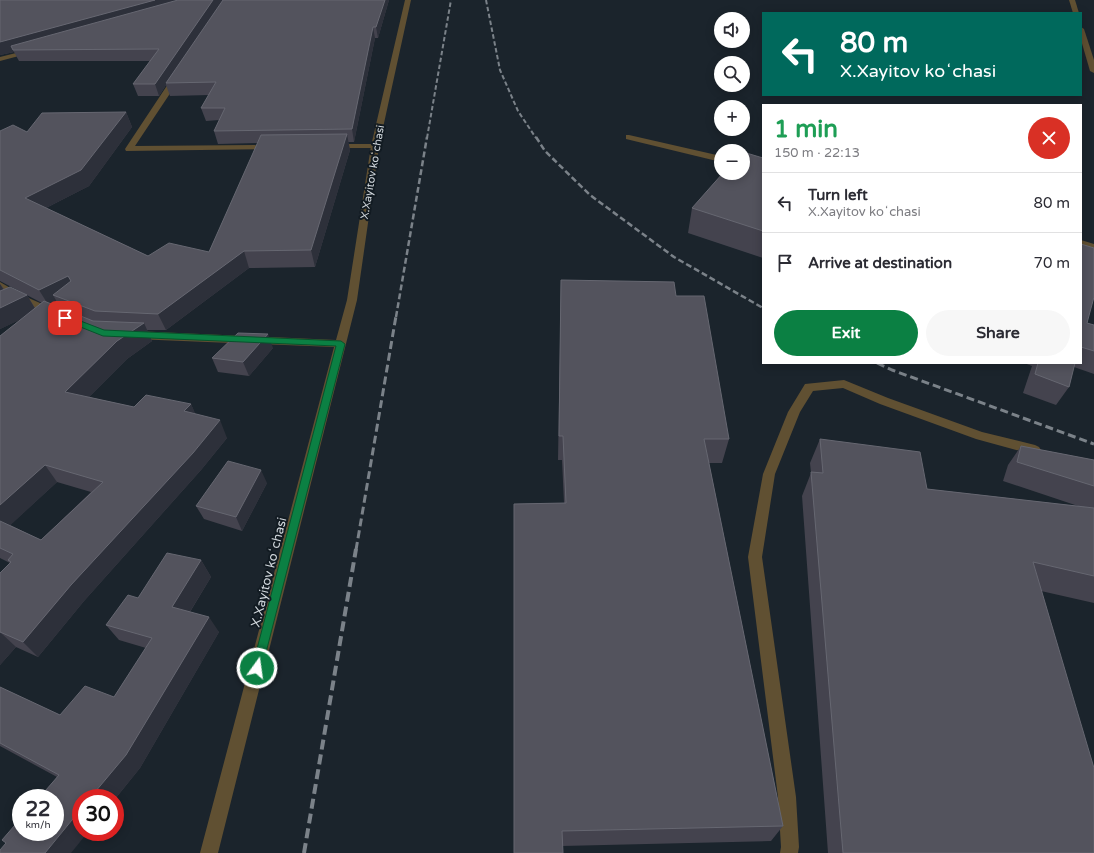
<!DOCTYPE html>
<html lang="en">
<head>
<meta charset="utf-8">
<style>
	body { margin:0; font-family:"Varela Round",sans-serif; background:#f7f7f7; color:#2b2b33; height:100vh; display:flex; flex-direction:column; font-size:15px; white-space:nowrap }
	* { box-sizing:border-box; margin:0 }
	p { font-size:13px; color:#7c7c81 }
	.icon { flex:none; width:22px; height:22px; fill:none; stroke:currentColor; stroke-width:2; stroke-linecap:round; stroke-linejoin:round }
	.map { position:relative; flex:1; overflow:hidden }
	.drawer { position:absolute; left:762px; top:104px; width:320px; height:260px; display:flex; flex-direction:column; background:#fff; border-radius:0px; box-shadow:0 2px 10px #0003 }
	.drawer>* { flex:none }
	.banner { position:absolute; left:762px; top:12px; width:320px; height:84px; border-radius:0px; box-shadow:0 2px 10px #0003; background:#00695c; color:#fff; overflow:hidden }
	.fabs { position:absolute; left:714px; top:12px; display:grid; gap:8px }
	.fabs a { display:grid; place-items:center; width:36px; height:36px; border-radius:50%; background:#fff; box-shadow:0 2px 10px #0003; font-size:20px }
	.speed { position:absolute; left:12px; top:789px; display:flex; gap:8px; font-size:20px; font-weight:700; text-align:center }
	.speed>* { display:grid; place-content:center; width:52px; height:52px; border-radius:50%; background:#fff; box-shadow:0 2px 10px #0003; line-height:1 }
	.speed small { font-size:10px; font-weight:400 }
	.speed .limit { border:6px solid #d22; background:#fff; color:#111 }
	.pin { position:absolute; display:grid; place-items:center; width:34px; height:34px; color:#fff; margin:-17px; border-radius:8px; box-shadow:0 2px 6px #0006 }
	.me { position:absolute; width:44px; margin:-22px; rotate:14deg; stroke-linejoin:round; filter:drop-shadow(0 0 3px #0008) }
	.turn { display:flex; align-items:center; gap:14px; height:84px; padding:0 12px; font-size:18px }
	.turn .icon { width:52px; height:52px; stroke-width:2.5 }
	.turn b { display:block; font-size:28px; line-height:34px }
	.round { display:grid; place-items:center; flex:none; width:42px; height:42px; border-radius:21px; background:#f7f7f7 }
	.summary { display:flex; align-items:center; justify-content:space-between; height:68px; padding:0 12px }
	h1 { font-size:24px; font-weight:700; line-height:30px; color:#1e9e55 }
	.action { display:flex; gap:8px; margin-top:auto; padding:8px 12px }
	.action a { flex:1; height:46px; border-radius:24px; background:#0b8043; color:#fff; font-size:16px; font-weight:700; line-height:46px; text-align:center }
	.action a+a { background:#f7f7f7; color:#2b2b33 }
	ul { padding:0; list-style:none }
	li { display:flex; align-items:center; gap:12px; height:60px; padding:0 12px; border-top:1px solid #e1e1e2 }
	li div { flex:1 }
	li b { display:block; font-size:15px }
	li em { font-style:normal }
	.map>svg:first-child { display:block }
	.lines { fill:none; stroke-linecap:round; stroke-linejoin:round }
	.lane { fill:#605032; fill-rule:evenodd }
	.street { fill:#605032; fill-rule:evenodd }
	.rail-far3 { stroke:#7b8289; stroke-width:2; stroke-dasharray:4.5 2.5; stroke-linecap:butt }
	.rail-far2 { stroke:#7b8289; stroke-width:2.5; stroke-dasharray:6 3; stroke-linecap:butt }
	.rail-far1 { stroke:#7b8289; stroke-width:3; stroke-dasharray:8 4; stroke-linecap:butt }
	.rail { stroke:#7b8289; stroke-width:4; stroke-dasharray:10 5; stroke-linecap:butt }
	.wall { fill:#44434e; fill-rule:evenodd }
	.shaded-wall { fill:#2d303a }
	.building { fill:#53535d; stroke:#666771 }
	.route { fill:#0b8043; stroke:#07532c }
	.labels { text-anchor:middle; stroke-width:4; stroke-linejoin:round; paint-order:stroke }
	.far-street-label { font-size:11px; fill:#d0d6db; stroke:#121b22 }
	.street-label { font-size:13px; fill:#d0d6db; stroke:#121b22 }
</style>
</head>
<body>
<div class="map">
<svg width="1094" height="853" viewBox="0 0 1094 853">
	<rect width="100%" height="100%" fill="#1b242c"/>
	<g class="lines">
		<!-- lane -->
		<g class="lane">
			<path d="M174 75H177L181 77 135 146 272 145H275L276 147 275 149 126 151 125 149Z"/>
			<path d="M626 135H629L721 156V162L626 139Z"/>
			<path d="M331 144H375L379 146 375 148H334L330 146Z"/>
			<path d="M1081 240 1094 244V250L1081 246Z"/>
			<path d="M844 380 888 398 982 432 1035 445 1039 447 1041 450 1039 453 1035 455 976 439 880 404 843 388 813 391 800 412 775 474 762 557 796 797 799 847 798 853H780L781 847 778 797 748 557 763 474 788 412 805 384Z"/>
		</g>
		<!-- street -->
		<g class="street">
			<path d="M405 0H411L379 146 357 300 218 853H200L334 347 134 339 130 338 129 335 130 332 134 331 336 340 347 300 371 146Z"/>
			<path d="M1069 0H1075L1079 13H1073Z"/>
			<path d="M1081 27 1084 29 1094 60V73L1090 71 1081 40Z"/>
			<path d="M32 49 35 51 34 52 0 61V57Z"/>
			<path d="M0 282 24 296 56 310 57 312 52 315 48 314 20 302 0 310V303L12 298 0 290Z"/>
		</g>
		<!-- rail-far3 -->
		<g class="rail-far3">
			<path d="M486 0 500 70 518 111 536 138"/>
			<path d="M427 138 451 0"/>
		</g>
		<!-- rail-far2 -->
		<g class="rail-far2">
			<path d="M536 137 545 151 590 195 674 257 763 308"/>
			<path d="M396 317 427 137"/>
		</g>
		<!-- rail-far1 -->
		<g class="rail-far1">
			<path d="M877 363 892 370 1094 444"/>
			<path d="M356 550 396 316"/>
		</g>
		<!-- rail -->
		<path class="rail" d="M304 853 356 549"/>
	</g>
	<!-- wall -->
	<g class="wall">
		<path d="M0 0H389L378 38H375L354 142H348L350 150 315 267 249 268 166 330H147L152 341 127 359 89 397 134 407 191 404 195 414 227 438 201 470 84 601 38 657 16 647 0 665V573L10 563 0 558V336L21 319 0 329V284L4 289 27 295 35 308 42 303 0 281V131L27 132 126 112 132 127 89 186 46 208 148 256 209 252 258 143 218 144 214 131 219 120 206 121 201 108 209 95 170 96 166 85 159 96H138L133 84 150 61H19L14 52 0 55ZM57 302 61 308 52 305ZM57 482 91 492 41 540 10 525Z"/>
		<path d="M763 158V258L688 233 692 208Z"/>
		<path d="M1081 244 1087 323 1094 325V374L1074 367 1069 387 1056 405 1023 393 1032 366 1024 363H1081Z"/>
		<path d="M561 280 676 296 729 439 722 463H709L783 826 771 841 562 846 514 504 564 503 562 460H558Z"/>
		<path d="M273 348 249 376 218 372 212 358Z"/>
		<path d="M820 439 927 489 1078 506 1003 481 1008 465 1021 446 1094 460V603L1041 591 1094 853H828L802 496 811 473 810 463Z"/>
		<path d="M267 483 242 531 204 519 196 506Z"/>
		<path d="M201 560 211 577 190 612 219 632 140 768 115 799V798L6 843 57 777 0 746V687L60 715 114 697 146 648 119 640 106 625 138 598Z"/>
	</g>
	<!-- shaded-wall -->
	<g class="shaded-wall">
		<path d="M155 0H199L13 50 14 52 0 55V42Z"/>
		<path d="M213 0H224L166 83V85L159 96 155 84Z"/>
		<path d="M385 0H389L378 38 376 27Z"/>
		<path d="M373 27 375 38 354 142 352 129Z"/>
		<path d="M126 112 132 127 89 186 34 214 25 198Z"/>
		<path d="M347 134 350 150 315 267 311 250Z"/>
		<path d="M244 251 249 268 166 330 158 314Z"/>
		<path d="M68 276 77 293 53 295 57 302 49 306 39 290Z"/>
		<path d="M0 284 9 298 0 301Z"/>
		<path d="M27 295 37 312 0 329V308Z"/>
		<path d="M144 323 152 341 127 359 76 410 65 392 117 341Z"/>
		<path d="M268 334 273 348 249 376 243 362Z"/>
		<path d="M191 404 199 422 184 411Z"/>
		<path d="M220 420 227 438 201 470 84 601 38 657 23 642 71 585Z"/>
		<path d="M45 465 57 482 3 532 0 528V505Z"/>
		<path d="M261 470 267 483 242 531 236 517Z"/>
		<path d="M201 560 211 577 183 623 172 607Z"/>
		<path d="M209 617 219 632 140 768 115 799V798H90Z"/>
		<path d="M0 632 16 647 0 665Z"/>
		<path d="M81 809V832H88L71 853H45Z"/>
	</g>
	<!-- building -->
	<g class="building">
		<path d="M0 0H155L0 42Z"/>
		<path d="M178 0H213L155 84H133L159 49 13 50 11 46Z"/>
		<path d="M223 0H385L376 27H373L352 129 214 131 225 108H201L216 82 166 83Z"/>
		<path d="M126 112 81 170 25 198 148 256 169 243 209 252 261 135 347 134 311 250 244 251 158 314 95 311 53 295 71 281 68 276 39 290 0 270V131L13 125 27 132 42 113Z"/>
		<path d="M743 152 763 158V231L692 208 723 173H743Z"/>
		<path d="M1081 244 1094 248V297L1087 323 1094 325V351L1081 347Z"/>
		<path d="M561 280 674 282 676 296H704L729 439H704L783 826 562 831 563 853H514V504L566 503 563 436H559Z"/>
		<path d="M10 287 27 295 0 308V291Z"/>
		<path d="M44 301 93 321 144 323 117 341 65 392 134 407 146 395 191 404 184 411 220 420 193 453 71 585 23 642 0 632V573L11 562 8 560 13 554 0 548V521L41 540 103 482 45 465 0 505V336Z"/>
		<path d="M238 333 268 334 243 362 212 358Z"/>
		<path d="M1038 363H1075L1069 387 1035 374Z"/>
		<path d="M820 439 920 452 927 489 1094 508V576L1033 562 1094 768V853H843L811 472 823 473Z"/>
		<path d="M1021 446 1094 460V486L1017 462Z"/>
		<path d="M228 461 261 470 236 517 196 506Z"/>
		<path d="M167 553 201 560 172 607 209 617 126 755 90 798H81V809L45 853H0V850L6 843 2 840 21 818V832H55V798H39L59 775 0 743V687L60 715 85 686 114 697 152 638 106 625 128 595 138 598Z"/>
	</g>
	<!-- route -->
	<path class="route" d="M65 315 104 330 341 341 345 344 261 672 257 673 253 672 252 668 336 346 103 336 63 320 61 318Z"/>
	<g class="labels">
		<!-- far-street labels -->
		<g class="far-street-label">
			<text transform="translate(372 172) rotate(-80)" y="4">X.Xayitov koʻchasi</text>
		</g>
		<!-- street labels -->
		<g class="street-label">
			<text transform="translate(268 572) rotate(-76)" y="5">X.Xayitov koʻchasi</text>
		</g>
	</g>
</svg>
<div class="fabs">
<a><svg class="icon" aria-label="sound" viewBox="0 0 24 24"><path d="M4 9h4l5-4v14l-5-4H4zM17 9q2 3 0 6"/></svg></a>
<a><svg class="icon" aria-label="search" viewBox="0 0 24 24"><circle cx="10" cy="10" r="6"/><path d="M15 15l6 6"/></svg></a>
<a>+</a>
<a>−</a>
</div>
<div class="speed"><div>22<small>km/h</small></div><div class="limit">30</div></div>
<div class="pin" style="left:65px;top:318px;background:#d93025"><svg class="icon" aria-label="arrive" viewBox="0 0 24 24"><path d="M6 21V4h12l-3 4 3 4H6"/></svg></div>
<svg class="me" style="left:257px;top:668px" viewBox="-20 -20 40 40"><circle r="17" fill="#0b8043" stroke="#fff" stroke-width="3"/><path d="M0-11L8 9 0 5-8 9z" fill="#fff"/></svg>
<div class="banner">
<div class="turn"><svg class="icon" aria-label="left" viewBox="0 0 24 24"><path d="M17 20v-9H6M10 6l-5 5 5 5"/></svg><div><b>80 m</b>X.Xayitov koʻchasi</div></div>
</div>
<section class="drawer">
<div class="summary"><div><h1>1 min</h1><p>150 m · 22:13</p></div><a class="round" style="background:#d93025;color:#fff"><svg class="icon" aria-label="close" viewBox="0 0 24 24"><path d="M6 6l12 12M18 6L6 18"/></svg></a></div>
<ul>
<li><svg class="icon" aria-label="left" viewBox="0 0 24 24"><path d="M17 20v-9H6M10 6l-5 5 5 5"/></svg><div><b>Turn left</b><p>X.Xayitov koʻchasi</p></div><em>80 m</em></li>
<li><svg class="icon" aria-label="arrive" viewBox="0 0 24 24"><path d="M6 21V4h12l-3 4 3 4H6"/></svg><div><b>Arrive at destination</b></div><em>70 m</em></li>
</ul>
<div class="action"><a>Exit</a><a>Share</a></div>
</section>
</div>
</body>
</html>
